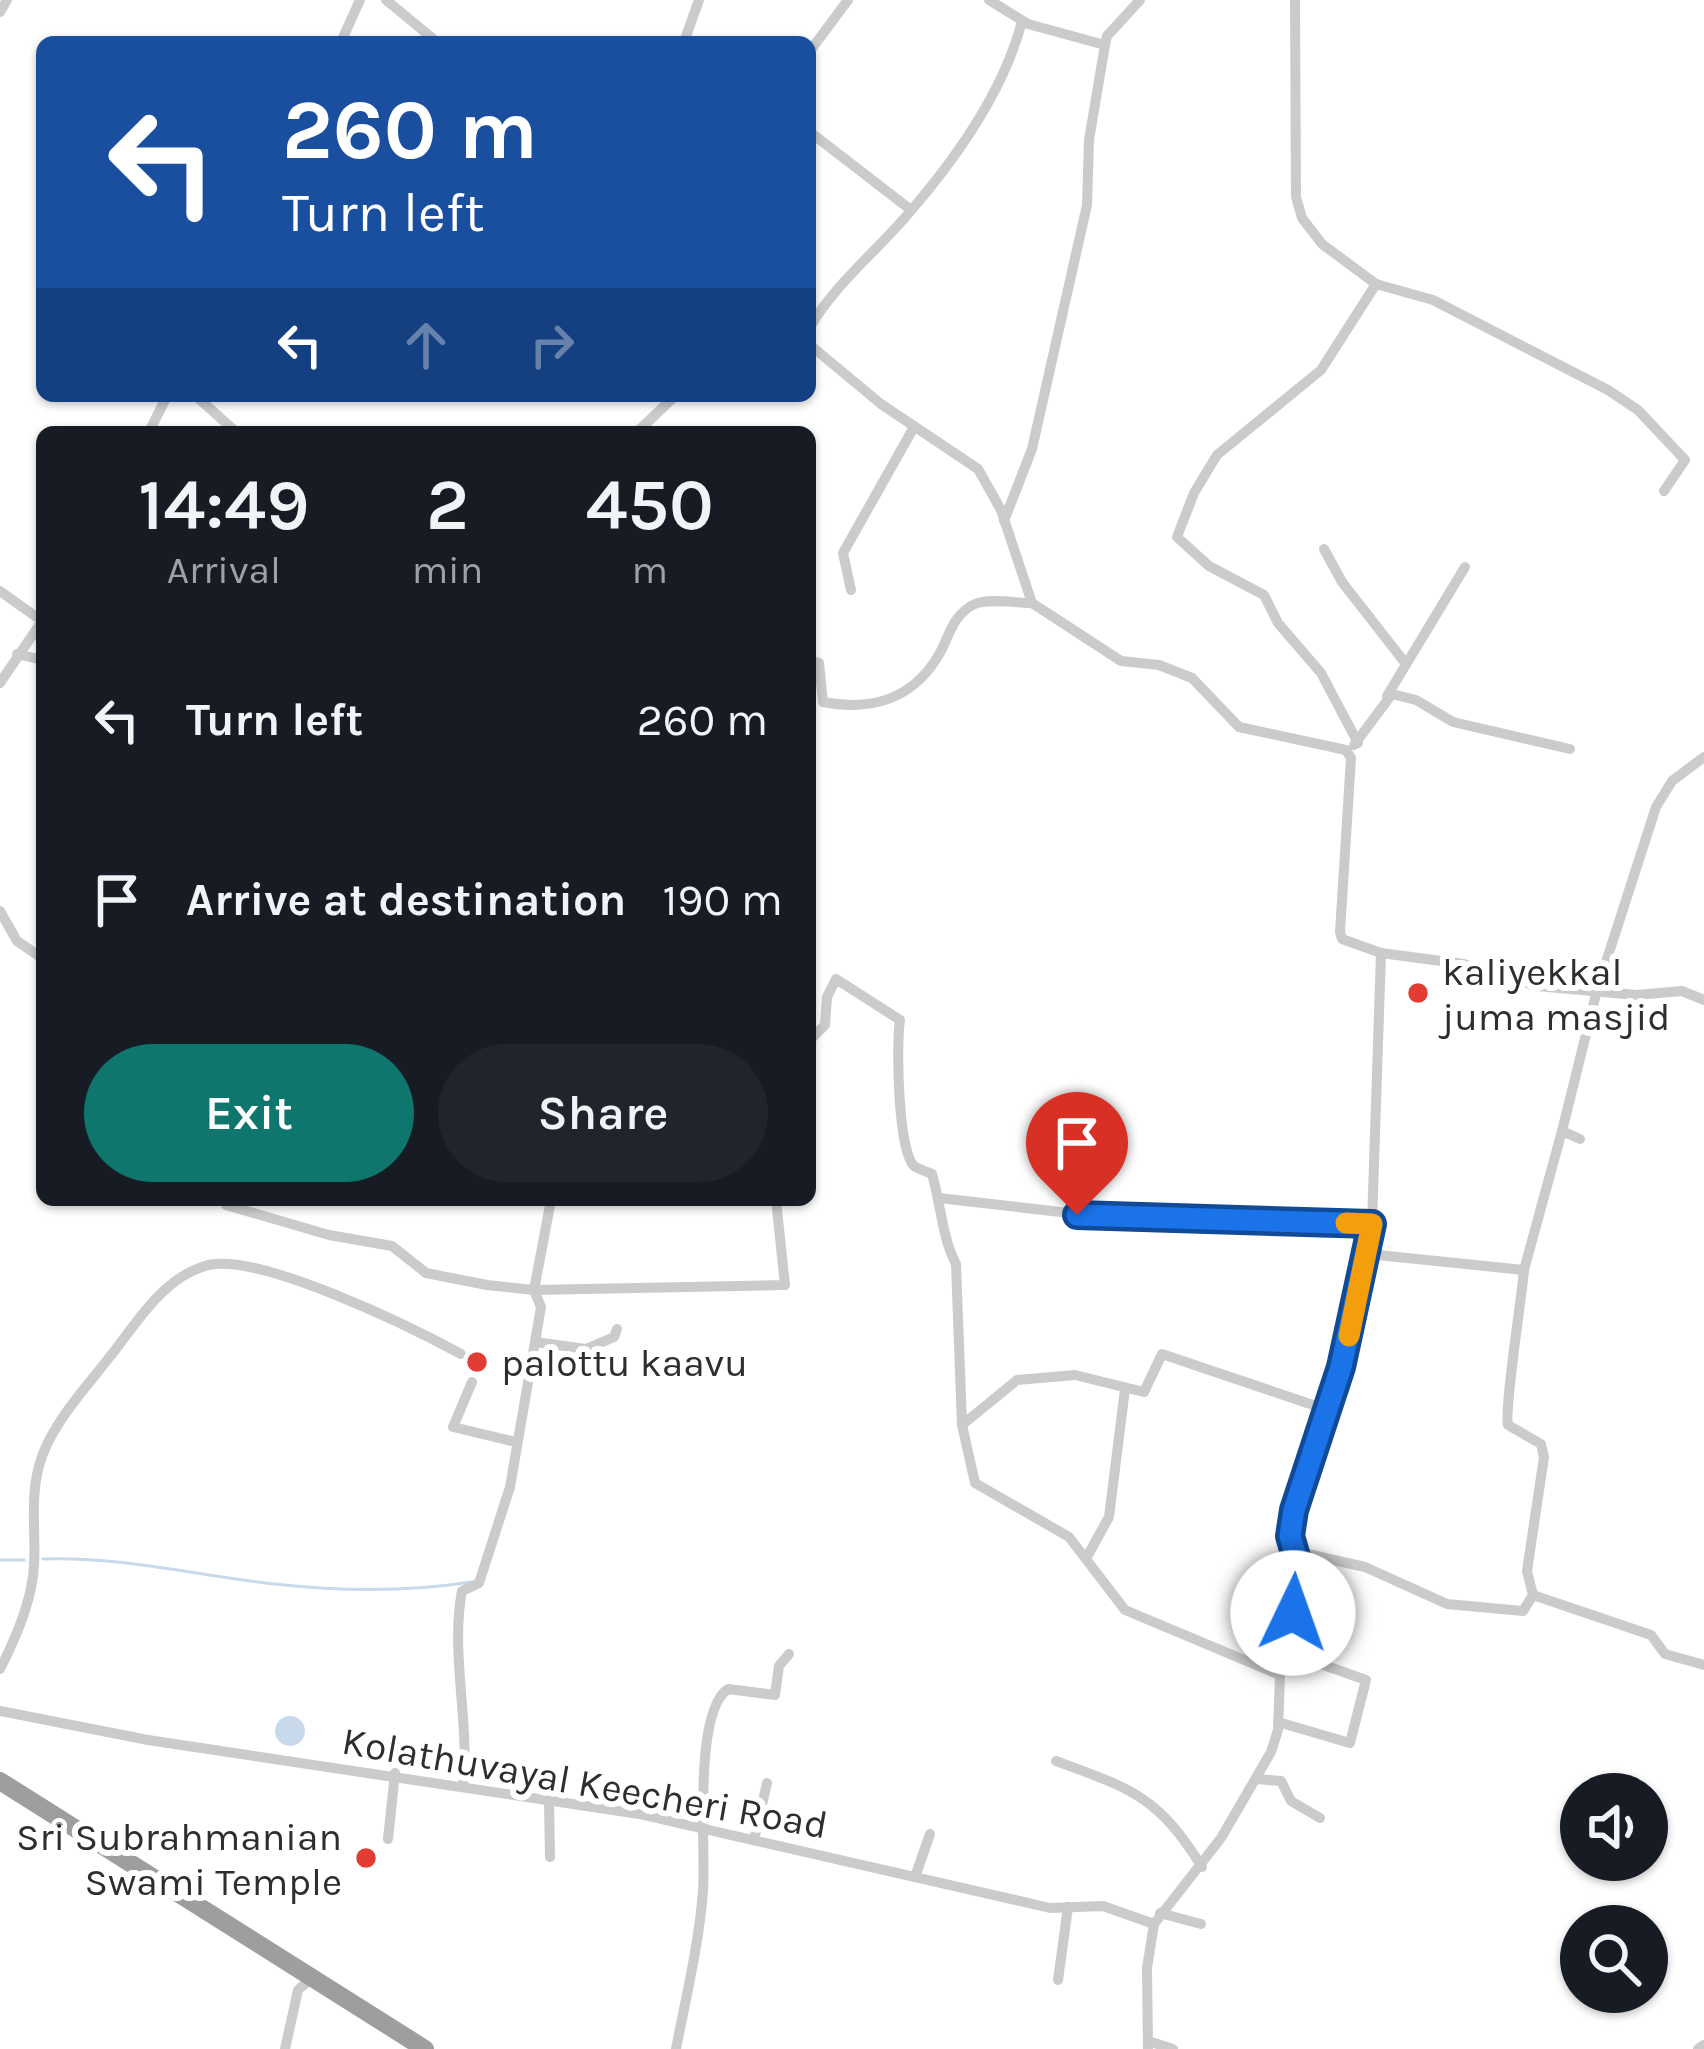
<!DOCTYPE html>
<html lang="en">
<head>
<meta charset="utf-8">
<style>
	body { margin:0; font-family:Karla,sans-serif; background:#20242c; color:#f1f3f6; height:100vh; display:flex; flex-direction:column; font-size:45px; white-space:nowrap }
	* { box-sizing:border-box; margin:0 }
	p { font-size:39px; color:#9ea1a6 }
	.icon { flex:none; width:66px; height:66px; fill:none; stroke:currentColor; stroke-width:2; stroke-linecap:round; stroke-linejoin:round }
	.map { position:relative; flex:1; overflow:hidden }
	.details { position:absolute; left:36px; top:426px; width:780px; height:780px; display:flex; flex-direction:column; background:#171b24; border-radius:18px; box-shadow:0 3px 9px #0004 }
	.details>* { flex:none }
	.guide { position:absolute; left:36px; top:36px; width:780px; height:366px; border-radius:18px; box-shadow:0 3px 9px #0004; background:#1a4fa0; color:#fff; overflow:hidden }
	.controls { position:absolute; left:1560px; top:1773px; display:grid; gap:24px }
	.controls a { display:grid; place-items:center; width:108px; height:108px; border-radius:50%; background:#171b24; box-shadow:0 3px 9px #0004; font-size:60px }
	.pin { position:absolute; display:grid; place-items:center; width:102px; height:102px; color:#fff; margin:-123px -51px; border-radius:50% 50% 50% 0; rotate:-45deg; box-shadow:0 0 12px #0007 }
	.pin .icon { rotate:45deg }
	.me { position:absolute; width:132px; margin:-66px; rotate:3deg; stroke-linejoin:round; filter:drop-shadow(0 0 9px #0008) }
	.turn { display:flex; align-items:center; gap:42px; height:252px; padding:0 48px; font-size:54px }
	.turn .icon { width:156px; height:156px; stroke-width:2.5 }
	.turn b { display:block; font-size:84px; line-height:102px }
	.lanes { display:flex; align-items:center; height:114px; padding:0 48px; background:#0003; justify-content:center; gap:60px; direction:ltr }
	.lanes .off { opacity:.35 }
	.eta { display:flex; justify-content:space-evenly; align-items:center; height:204px; text-align:center }
	.eta b { font-size:72px; font-weight:600; line-height:84px }
	.action { display:flex; gap:24px; margin-top:auto; padding:24px 48px }
	.action a { flex:1; height:138px; border-radius:72px; background:#0f766e; color:#fff; font-size:48px; font-weight:600; line-height:138px; text-align:center }
	.action a+a { background:#20242c; color:#f1f3f6 }
	ul { padding:0; list-style:none }
	li { display:flex; align-items:center; gap:36px; height:180px; padding:0 48px }
	li div { flex:1 }
	li b { display:block; font-size:45px }
	li em { font-style:normal }
	.map>svg:first-child { display:block }
	.water { fill:#c8d9eb }
	.lines { fill:none; stroke-linecap:round; stroke-linejoin:round }
	.stream { stroke:#c8d9eb; stroke-width:3 }
	.minor { stroke:#cbcbcb; stroke-width:10 }
	.trunk { stroke:#9e9e9e; stroke-width:18 }
	.route-casing { stroke:#114b97; stroke-width:30 }
	.route { stroke:#1a73e8; stroke-width:21 }
	.slow { stroke:#f59e0b; stroke-width:21 }
	.poi-dot { fill:#e23d33; stroke:#fff; stroke-width:4.5 }
	.labels { text-anchor:middle; stroke-width:12; stroke-linejoin:round; paint-order:stroke }
	.poi-label { font-size:39px; fill:#2e2e2e; stroke:#fff; text-anchor:start }
	.street-label { font-size:39px; fill:#2e2e2e; stroke:#fff }
</style>
</head>
<body>
<div class="map">
<svg width="1704" height="2049" viewBox="0 0 1704 2049">
	<rect width="100%" height="100%" fill="#fff"/>
	<!-- water -->
	<circle class="water" cx="290" cy="1731" r="15"/>
	<g class="lines">
		<!-- stream -->
		<g class="stream">
			<path d="M43 1559C121 1556 198 1576 275 1584 338 1591 408 1592 471 1582"/>
			<path d="M0 1560H24"/>
		</g>
		<!-- minor -->
		<g class="minor">
			<path d="M386 0 437 42"/>
			<path d="M989 0 1028 24 1105 45 1089 140 1087 205 1032 449 1004 521"/>
			<path d="M1295 0 1296 197 1302 218 1322 244 1376 284 1433 300 1608 390 1638 410 1685 460 1664 491"/>
			<path d="M0 12 7 0"/>
			<path d="M115 42H119"/>
			<path d="M341 42 360 0"/>
			<path d="M684 42 699 0"/>
			<path d="M1105 45 1107 36 1140 0"/>
			<path d="M810 51 848 0"/>
			<path d="M810 132 911 210"/>
			<path d="M810 327C836 283 875 253 908 214 955 160 1004 91 1022 21"/>
			<path d="M810 345 881 404 978 469 1001 510 1032 603 1121 661 1159 665 1192 678 1239 727 1346 750 1351 758 1340 932 1342 939 1381 953 1372 1224 1341 1367 1294 1510 1290 1536 1301 1574 1280 1675 1278 1730 1271 1752 1221 1838 1154 1924 1147 1968 1148 2049"/>
			<path d="M196 396 236 432"/>
			<path d="M149 432 167 396"/>
			<path d="M637 432 675 396"/>
			<path d="M1324 549 1342 582 1406 664"/>
			<path d="M851 590 843 553 914 427"/>
			<path d="M0 591 42 621"/>
			<path d="M17 654 42 660"/>
			<path d="M810 660 819 663 823 702C875 712 917 697 942 649 950 632 956 612 975 604 989 598 1016 603 1032 603"/>
			<path d="M0 683 42 621"/>
			<path d="M1387 696 1465 567"/>
			<path d="M1358 743 1321 673 1278 623 1264 595 1209 566 1177 537 1194 493 1217 455 1321 370 1376 284"/>
			<path d="M1354 745 1392 694 1416 700 1453 722 1570 749"/>
			<path d="M0 911 17 941 42 958"/>
			<path d="M1381 953 1464 964 1537 986 1636 995 1682 991 1704 1000"/>
			<path d="M810 1040 825 1025 827 997 836 979 900 1020C896 1045 898 1151 914 1166 916 1168 930 1173 932 1174 941 1205 942 1237 956 1264L962 1425 975 1483 1069 1537 1125 1610 1280 1675"/>
			<path d="M1562 1131 1597 990 1656 807 1672 781 1704 757"/>
			<path d="M939 1198 1113 1218 1244 1216 1372 1224"/>
			<path d="M226 1205 329 1235 392 1246 426 1273 487 1285 534 1290 785 1285 776 1200"/>
			<path d="M1368 1254 1524 1270 1562 1131 1580 1139"/>
			<path d="M535 1342 586 1349 614 1337 617 1329"/>
			<path d="M472 1382 453 1427 516 1442"/>
			<path d="M962 1425 1017 1380 1075 1375 1144 1392 1162 1354 1325 1409"/>
			<path d="M1294 1551 1365 1567 1447 1604 1523 1611 1533 1595 1527 1571 1544 1457 1541 1444 1508 1425C1504 1411 1522 1295 1524 1270"/>
			<path d="M1088 1555 1109 1517 1125 1389"/>
			<path d="M1533 1595 1651 1635 1665 1654 1704 1665"/>
			<path d="M0 1669C16 1638 32 1601 34 1566 36 1532 30 1499 39 1466 49 1427 84 1390 108 1359 135 1326 161 1279 205 1266 256 1250 413 1328 461 1354"/>
			<path d="M0 1711 148 1740 639 1814 1050 1908 1103 1906 1154 1924"/>
			<path d="M1278 1722 1350 1743 1366 1680 1284 1651"/>
			<path d="M1056 1761C1132 1789 1158 1796 1202 1867"/>
			<path d="M1256 1779 1281 1781 1291 1801 1320 1818"/>
			<path d="M463 1785C470 1720 450 1654 462 1591L479 1583 510 1487 541 1307 534 1290 551 1200"/>
			<path d="M549 1799 550 1857"/>
			<path d="M388 1839 395 1773"/>
			<path d="M754 1840 767 1783"/>
			<path d="M915 1877 930 1834"/>
			<path d="M1160 1913 1201 1924"/>
			<path d="M1058 1980 1068 1907"/>
			<path d="M1148 2041 1173 2049"/>
			<path d="M285 2049 298 1990 312 1978"/>
			<path d="M676 2049C686 1997 699 1944 703 1891 706 1850 693 1712 728 1689L775 1695 779 1666 789 1654"/>
			<path d="M1698 2049 1704 2045"/>
		</g>
		<!-- trunk -->
		<path class="trunk" d="M0 1781 425 2049"/>
	</g>
	<g class="lines">
		<defs>
			<path id="route" d="M1077 1215 1372 1224 1341 1367 1294 1510 1290 1536 1301 1574 1293 1613"/>
		</defs>
		<!-- route casing -->
		<use href="#route" class="route-casing"/>
		<!-- route -->
		<use href="#route" class="route"/>
		<!-- slow -->
		<path class="slow" d="M1346 1223 1372 1224 1349 1336"/>
	</g>
	<!-- markers -->
	<g class="poi-dot">
		<circle cx="1418" cy="993" r="12"/>
		<circle cx="477" cy="1362" r="12"/>
		<circle cx="366" cy="1858" r="12"/>
	</g>
	<g class="labels">
		<!-- poi labels -->
		<g class="poi-label">
			<text x="1442" y="985">kaliyekkal<tspan x="1442" dy="45">juma masjid</tspan></text>
			<text x="501" y="1376">palottu kaavu</text>
			<text x="342" y="1850" text-anchor="end">Sri Subrahmanian<tspan x="342" dy="45">Swami Temple</tspan></text>
		</g>
		<!-- street labels -->
		<g class="street-label">
			<text transform="translate(585 1782) rotate(10)" y="14">Kolathuvayal Keecheri Road</text>
		</g>
	</g>
</svg>
<div class="controls">
<a><svg class="icon" aria-label="sound" viewBox="0 0 24 24"><path d="M4 9h4l5-4v14l-5-4H4zM17 9q2 3 0 6"/></svg></a>
<a><svg class="icon" aria-label="search" viewBox="0 0 24 24"><circle cx="10" cy="10" r="6"/><path d="M15 15l6 6"/></svg></a>
</div>
<div class="pin" style="left:1077px;top:1215px;background:#d93025"><svg class="icon" aria-label="arrive" viewBox="0 0 24 24"><path d="M6 21V4h12l-3 4 3 4H6"/></svg></div>
<svg class="me" style="left:1293px;top:1613px" viewBox="-20 -20 40 40"><circle r="19" fill="#fff"/><path d="M0-13L10 11 0 6-10 11z" fill="#1a73e8"/></svg>
<div class="guide">
<div class="turn"><svg class="icon" aria-label="left" viewBox="0 0 24 24"><path d="M17 20v-9H6M10 6l-5 5 5 5"/></svg><div><b>260 m</b>Turn left</div></div>
<div class="lanes"><svg class="icon" aria-label="left" viewBox="0 0 24 24"><path d="M17 20v-9H6M10 6l-5 5 5 5"/></svg><svg class="icon off" aria-label="ahead" viewBox="0 0 24 24"><path d="M12 20V5M6 11l6-6 6 6"/></svg><svg class="icon off" aria-label="right" viewBox="0 0 24 24"><path d="M7 20v-9h11M14 6l5 5-5 5"/></svg></div>
</div>
<section class="details">
<div class="eta">
<div><b>14:49</b><p>Arrival</p></div>
<div><b>2</b><p>min</p></div>
<div><b>450</b><p>m</p></div>
</div>
<ul>
<li><svg class="icon" aria-label="left" viewBox="0 0 24 24"><path d="M17 20v-9H6M10 6l-5 5 5 5"/></svg><div><b>Turn left</b></div><em>260 m</em></li>
<li><svg class="icon" aria-label="arrive" viewBox="0 0 24 24"><path d="M6 21V4h12l-3 4 3 4H6"/></svg><div><b>Arrive at destination</b></div><em>190 m</em></li>
</ul>
<div class="action"><a>Exit</a><a>Share</a></div>
</section>
</div>
</body>
</html>
